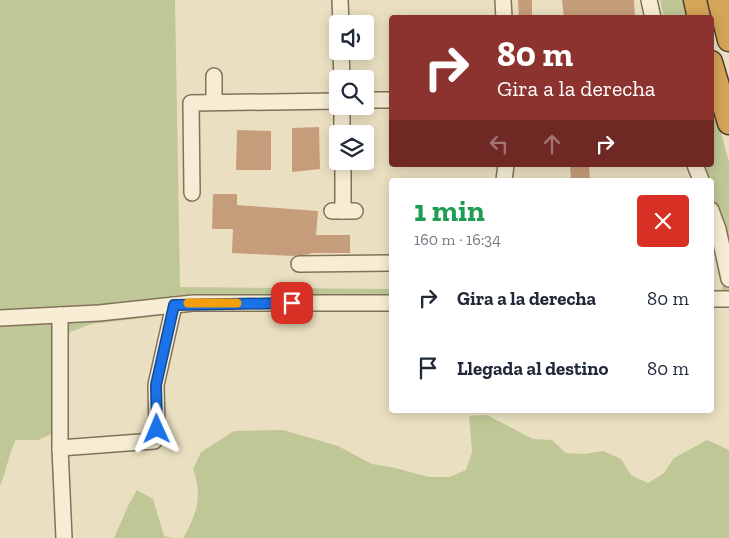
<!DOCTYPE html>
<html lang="es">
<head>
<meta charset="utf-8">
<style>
	body { margin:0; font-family:"Zilla Slab",serif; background:#f2f2f3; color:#1f2937; height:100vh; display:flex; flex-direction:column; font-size:19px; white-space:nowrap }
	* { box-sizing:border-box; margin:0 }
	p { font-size:16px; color:#747a83 }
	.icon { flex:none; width:28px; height:28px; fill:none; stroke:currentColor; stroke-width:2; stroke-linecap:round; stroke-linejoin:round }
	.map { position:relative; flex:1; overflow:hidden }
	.side { position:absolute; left:389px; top:178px; width:325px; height:235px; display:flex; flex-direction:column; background:#fff; border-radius:5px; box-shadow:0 2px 12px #0003 }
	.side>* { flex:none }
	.hud { position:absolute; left:389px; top:15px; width:325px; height:152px; border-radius:5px; box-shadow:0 2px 12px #0003; background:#8d332f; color:#fff; overflow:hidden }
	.buttons { position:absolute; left:329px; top:15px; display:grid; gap:10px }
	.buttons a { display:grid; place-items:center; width:45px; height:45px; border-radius:5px; background:#fff; box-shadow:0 2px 12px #0003; font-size:25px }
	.pin { position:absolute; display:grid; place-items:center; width:42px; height:42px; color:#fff; margin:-21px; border-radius:10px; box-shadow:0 2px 8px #0006 }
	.me { position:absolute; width:55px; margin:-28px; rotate:359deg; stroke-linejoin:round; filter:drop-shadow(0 0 4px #0008) }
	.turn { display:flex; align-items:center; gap:18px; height:105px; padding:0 25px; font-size:22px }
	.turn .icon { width:65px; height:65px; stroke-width:2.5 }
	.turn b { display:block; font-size:35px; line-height:42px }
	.lanes { display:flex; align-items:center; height:48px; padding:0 25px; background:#0003; justify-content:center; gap:25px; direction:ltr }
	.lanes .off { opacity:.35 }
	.round { display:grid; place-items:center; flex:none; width:52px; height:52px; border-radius:5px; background:#f2f2f3 }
	.overview { display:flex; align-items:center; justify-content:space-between; height:85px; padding:0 25px }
	h1 { font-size:30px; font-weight:700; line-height:38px; color:#1e9e55 }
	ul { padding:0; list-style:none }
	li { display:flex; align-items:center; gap:15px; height:70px; padding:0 25px }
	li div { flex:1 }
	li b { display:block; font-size:19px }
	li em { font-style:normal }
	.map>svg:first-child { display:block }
	.green { fill:#bfc796 }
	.building { fill:#c69d7a }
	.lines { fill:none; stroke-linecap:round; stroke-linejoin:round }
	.minor-casing { stroke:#82725a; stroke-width:18 }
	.highway-casing { stroke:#50402e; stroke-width:25 }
	.minor { stroke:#f6edd4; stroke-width:15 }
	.highway { stroke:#d4a457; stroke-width:22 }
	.route-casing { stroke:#114b97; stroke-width:12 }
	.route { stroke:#1a73e8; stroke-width:9 }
	.slow { stroke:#f59e0b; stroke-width:9 }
</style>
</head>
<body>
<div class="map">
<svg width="729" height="538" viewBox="0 0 729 538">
	<rect width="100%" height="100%" fill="#eae0c1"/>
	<!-- green -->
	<g class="green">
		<path d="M0 0H175L180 287 391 289V307L197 309 150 317 92 324 70 332C67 342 60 356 60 367 62 388 74 408 65 428L38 440H16C8 454 7 471 0 486Z"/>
		<path d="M660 0H685L690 17H664Z"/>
		<path d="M711 96 729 162V294L711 299V291H721L726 278 711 213V180H704L701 165H711Z"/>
		<path d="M487 415 533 439 552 440 566 453 585 454 603 451 621 459 631 475 648 483 664 473 674 458 707 440 729 450V538H183C197 514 203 496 193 469L201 452 234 431 283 430 338 446 372 464 391 467 429 477H449L466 470 472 452 469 416Z"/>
		<path d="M137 490 153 499 164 536 174 538H114L128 506Z"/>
	</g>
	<!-- building -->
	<g class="building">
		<path d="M518 0H532V18H519Z"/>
		<path d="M562 0H634L635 18H564Z"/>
		<path d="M319 127 320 169 292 172V128Z"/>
		<path d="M237 130 271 131V170H236Z"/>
		<path d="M570 165H589L590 180H571Z"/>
		<path d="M213 194H237V205L318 211 316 235H350V253H311V254L294 256 232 253 233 229H212Z"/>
	</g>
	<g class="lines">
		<defs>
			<g id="minor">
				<path d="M340 0 341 24"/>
				<path d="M503 0 504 18"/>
				<path d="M649 0 653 18"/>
				<path d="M341 51 342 79"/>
				<path d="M214 76V102"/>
				<path d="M365 100H391"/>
				<path d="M342 106V134"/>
				<path d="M343 161V211"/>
				<path d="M695 165 701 180"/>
				<path d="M504 180 506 165"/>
				<path d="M192 193 191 103 338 101"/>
				<path d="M711 210 718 229 729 279"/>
				<path d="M332 211H355"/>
				<path d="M299 264 391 263"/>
				<path d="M711 299H729"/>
				<path d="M60 315V448"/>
				<path d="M0 318 99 313 193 303H391"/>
				<path d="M64 538 60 448 154 441 157 429 156 385 174 305"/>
			</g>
			<g id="highway">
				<path d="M695 0 699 18"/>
				<path d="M719 0 729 40"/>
				<path d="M711 62 729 123"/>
			</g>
		</defs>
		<!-- minor casing -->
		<use href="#minor" class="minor-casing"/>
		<!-- highway casing -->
		<use href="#highway" class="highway-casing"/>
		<!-- minor -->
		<use href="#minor" class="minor"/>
		<!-- highway -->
		<use href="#highway" class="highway"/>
	</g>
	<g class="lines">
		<defs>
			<path id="route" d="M157 429 156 385 174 305 292 303"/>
		</defs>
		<!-- route casing -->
		<use href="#route" class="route-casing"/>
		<!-- route -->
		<use href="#route" class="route"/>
		<!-- slow -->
		<path class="slow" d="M188 303H237"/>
	</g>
</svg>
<div class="buttons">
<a><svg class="icon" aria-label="sound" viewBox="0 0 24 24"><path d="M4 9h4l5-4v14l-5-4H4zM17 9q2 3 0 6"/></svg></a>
<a><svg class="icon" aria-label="search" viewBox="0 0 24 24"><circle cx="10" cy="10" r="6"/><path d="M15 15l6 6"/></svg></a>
<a><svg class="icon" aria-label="layers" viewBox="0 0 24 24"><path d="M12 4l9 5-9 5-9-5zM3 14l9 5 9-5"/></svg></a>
</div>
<div class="pin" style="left:292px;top:303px;background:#d93025"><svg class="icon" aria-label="arrive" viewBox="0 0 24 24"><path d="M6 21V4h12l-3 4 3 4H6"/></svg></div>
<svg class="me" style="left:157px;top:429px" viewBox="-20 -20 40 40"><path d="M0-17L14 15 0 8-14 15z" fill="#1a73e8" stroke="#fff" stroke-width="4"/></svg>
<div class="hud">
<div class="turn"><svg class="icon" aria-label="right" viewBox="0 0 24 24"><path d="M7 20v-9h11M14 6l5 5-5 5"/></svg><div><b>80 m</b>Gira a la derecha</div></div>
<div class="lanes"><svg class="icon off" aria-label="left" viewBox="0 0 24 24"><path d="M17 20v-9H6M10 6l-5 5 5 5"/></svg><svg class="icon off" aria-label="ahead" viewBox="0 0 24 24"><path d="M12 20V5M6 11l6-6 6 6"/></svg><svg class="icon" aria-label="right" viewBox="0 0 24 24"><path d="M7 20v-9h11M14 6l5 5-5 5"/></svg></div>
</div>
<section class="side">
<div class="overview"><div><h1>1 min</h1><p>160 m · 16:34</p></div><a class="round" style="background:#d93025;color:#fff"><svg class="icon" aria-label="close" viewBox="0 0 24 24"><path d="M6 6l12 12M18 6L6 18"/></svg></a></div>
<ul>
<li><svg class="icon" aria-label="right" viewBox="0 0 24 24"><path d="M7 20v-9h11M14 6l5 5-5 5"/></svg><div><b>Gira a la derecha</b></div><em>80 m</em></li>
<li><svg class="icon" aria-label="arrive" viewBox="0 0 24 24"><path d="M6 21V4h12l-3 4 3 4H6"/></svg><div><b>Llegada al destino</b></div><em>80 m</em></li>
</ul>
</section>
</div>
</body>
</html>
